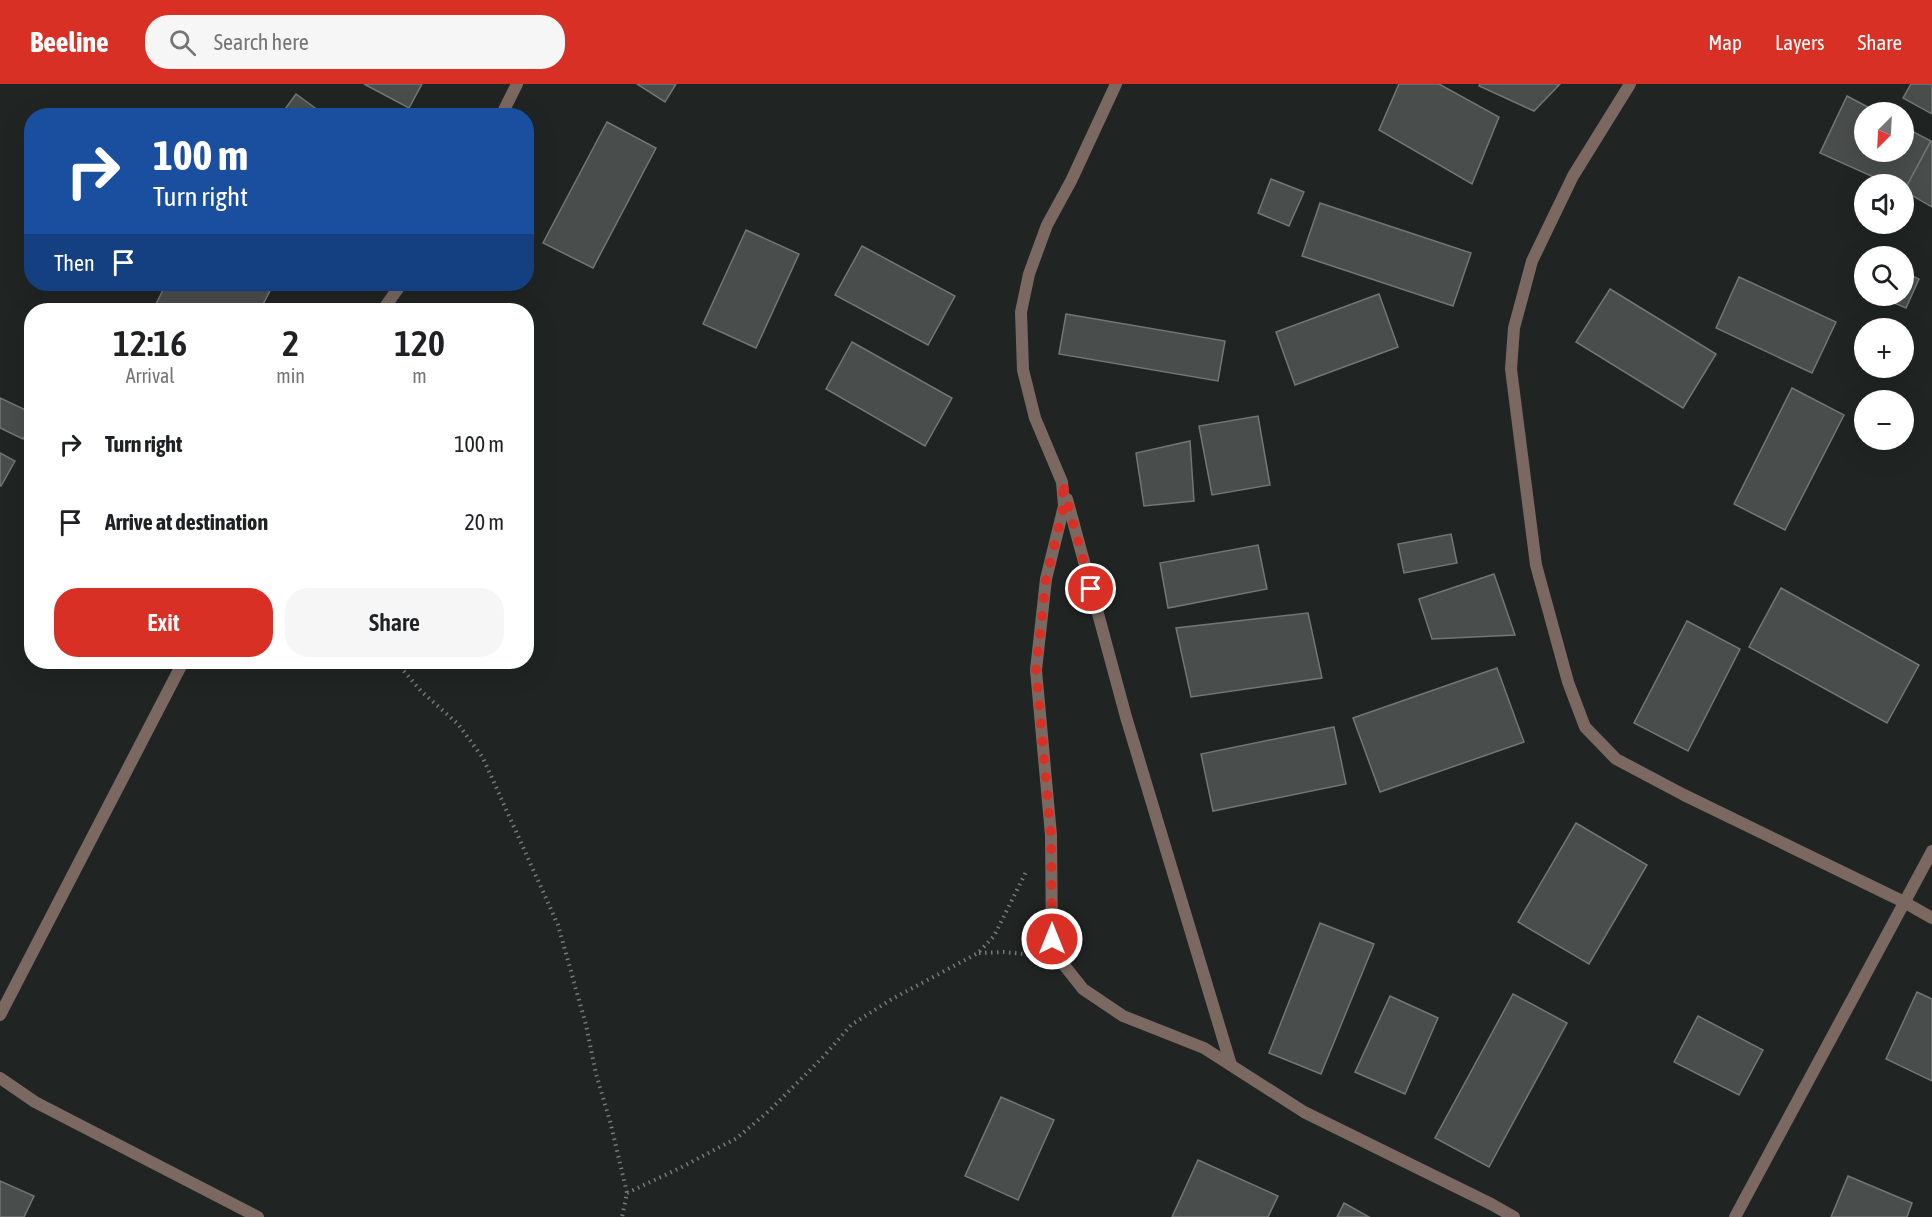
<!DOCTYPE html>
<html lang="en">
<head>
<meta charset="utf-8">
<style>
	body { margin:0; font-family:"Asap Condensed",sans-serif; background:#f6f6f6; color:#202124; height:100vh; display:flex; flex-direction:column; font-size:22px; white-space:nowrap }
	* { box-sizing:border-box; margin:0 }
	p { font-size:20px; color:#757577 }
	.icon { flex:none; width:33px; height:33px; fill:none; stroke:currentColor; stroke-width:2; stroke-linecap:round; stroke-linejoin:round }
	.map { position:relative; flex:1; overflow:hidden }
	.sheet { position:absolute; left:24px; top:219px; width:510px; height:366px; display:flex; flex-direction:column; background:#fff; border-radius:24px; box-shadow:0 6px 24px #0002 }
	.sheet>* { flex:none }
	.hud { position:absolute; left:24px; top:24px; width:510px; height:183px; border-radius:24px; box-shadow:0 6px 24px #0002; background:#1a4fa0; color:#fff; overflow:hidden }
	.needle { width:39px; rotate:204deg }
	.controls { position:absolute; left:1854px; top:18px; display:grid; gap:12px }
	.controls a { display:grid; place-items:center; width:60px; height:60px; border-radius:50%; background:#fff; box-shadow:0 6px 24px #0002; font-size:30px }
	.pin { position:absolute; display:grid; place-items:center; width:51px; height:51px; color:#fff; margin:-26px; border:3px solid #fff; border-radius:50%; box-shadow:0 2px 6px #0007 }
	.me { position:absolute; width:66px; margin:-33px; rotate:0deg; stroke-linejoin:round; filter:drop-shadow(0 0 4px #0008) }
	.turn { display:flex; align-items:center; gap:21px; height:126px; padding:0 30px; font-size:27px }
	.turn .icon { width:78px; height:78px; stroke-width:2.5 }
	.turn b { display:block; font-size:42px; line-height:51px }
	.then { display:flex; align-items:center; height:57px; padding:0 30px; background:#0003; gap:12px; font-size:22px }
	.eta { display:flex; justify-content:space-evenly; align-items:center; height:102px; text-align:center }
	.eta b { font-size:36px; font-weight:600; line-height:42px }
	.primary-button { display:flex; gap:12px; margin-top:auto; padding:12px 30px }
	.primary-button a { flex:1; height:69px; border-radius:24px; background:#d93025; color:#fff; font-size:24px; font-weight:600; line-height:69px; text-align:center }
	.primary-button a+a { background:#f6f6f6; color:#202124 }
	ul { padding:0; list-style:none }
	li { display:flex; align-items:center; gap:18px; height:78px; padding:0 30px }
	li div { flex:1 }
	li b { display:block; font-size:22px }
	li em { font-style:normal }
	header { display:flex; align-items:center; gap:36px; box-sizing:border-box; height:84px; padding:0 30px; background:#d93025; color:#fff }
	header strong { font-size:28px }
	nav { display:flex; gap:33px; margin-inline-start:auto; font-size:21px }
	.search { width:420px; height:54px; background:#f6f6f6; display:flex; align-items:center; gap:15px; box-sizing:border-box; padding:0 21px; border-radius:24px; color:#757577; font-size:22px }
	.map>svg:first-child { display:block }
	.building { fill:#494e4c; stroke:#717775; stroke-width:1.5 }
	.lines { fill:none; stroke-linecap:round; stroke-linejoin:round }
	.path { stroke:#777b7a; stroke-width:4; stroke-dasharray:1.5 4.5; stroke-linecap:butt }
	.minor { stroke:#7b6961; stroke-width:12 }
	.route { stroke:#d93025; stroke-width:10; stroke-dasharray:0 18 }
</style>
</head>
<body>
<header>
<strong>Beeline</strong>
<div class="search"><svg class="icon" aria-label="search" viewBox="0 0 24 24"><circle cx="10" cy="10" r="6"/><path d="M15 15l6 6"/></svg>Search here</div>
<nav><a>Map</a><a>Layers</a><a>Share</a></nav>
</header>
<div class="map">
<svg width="1932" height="1133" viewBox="0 0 1932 1133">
	<rect width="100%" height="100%" fill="#202524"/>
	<!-- building -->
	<g class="building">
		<path d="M364 0H422L409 24Z"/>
		<path d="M637 0H676L665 18Z"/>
		<path d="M1399 0H1439L1499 33 1472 100 1379 46Z"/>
		<path d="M1480 0H1560L1534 27 1479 2Z"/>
		<path d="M1911 0H1932V30L1903 14Z"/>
		<path d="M296 10 326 32H280Z"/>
		<path d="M1847 12 1877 28H1864V68H1904V43L1931 57 1904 107V100H1889L1820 69Z"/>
		<path d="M607 38 656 64 593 184 543 159Z"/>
		<path d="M1931 57 1932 58V123L1904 107Z"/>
		<path d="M1271 95 1304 108 1289 142 1258 129Z"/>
		<path d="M1320 119 1471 169 1453 222 1302 172Z"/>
		<path d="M746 146 799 170 756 264 703 240Z"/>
		<path d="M862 162 955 212 928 261 835 211Z"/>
		<path d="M1904 188 1919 195 1906 224 1878 212H1904Z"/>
		<path d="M1739 193 1836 238 1812 289 1716 244Z"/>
		<path d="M166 200H265L272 203 260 226H153Z"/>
		<path d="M1610 205 1716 270 1683 324 1576 258Z"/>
		<path d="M1379 210 1398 263 1295 301 1276 248Z"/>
		<path d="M1066 230 1225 257 1218 297 1059 270Z"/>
		<path d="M852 258 952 314 925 362 826 305Z"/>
		<path d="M1792 304 1844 331 1785 446 1734 420Z"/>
		<path d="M0 314 32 329V338L23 355 0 344Z"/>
		<path d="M1258 332 1270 401 1212 411 1199 342Z"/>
		<path d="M1190 357 1194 417 1144 422 1136 369Z"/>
		<path d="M0 369 15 377 1 402H0Z"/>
		<path d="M1451 450 1457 479 1404 489 1398 460Z"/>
		<path d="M1258 461 1267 505 1168 524 1160 479Z"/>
		<path d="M1494 490 1515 551 1432 555 1419 515Z"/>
		<path d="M1781 504 1919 581 1887 639 1749 563Z"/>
		<path d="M1308 529 1322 594 1191 613 1176 544Z"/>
		<path d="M1687 537 1740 565 1688 667 1634 639Z"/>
		<path d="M1497 584 1524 658 1380 708 1353 634Z"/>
		<path d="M1334 643 1346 700 1213 727 1201 670Z"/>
		<path d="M1576 739 1647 781 1589 880 1518 838Z"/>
		<path d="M1320 839 1374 860 1321 990 1269 969Z"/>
		<path d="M1917 908 1932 915V997L1886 975Z"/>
		<path d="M1513 910 1567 939 1489 1083 1435 1054Z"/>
		<path d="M1390 912 1438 934 1405 1010 1355 988Z"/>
		<path d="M1698 932 1763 966 1739 1011 1674 978Z"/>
		<path d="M1001 1013 1054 1036 1018 1116 965 1092Z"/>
		<path d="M1198 1076 1278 1112 1268 1133H1172Z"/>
		<path d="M1848 1092 1912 1119 1907 1133H1831Z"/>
		<path d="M0 1097 34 1112 24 1133H0Z"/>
		<path d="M1344 1119 1369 1133H1337Z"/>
	</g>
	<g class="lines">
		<!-- path -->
		<g class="path">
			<path d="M396 578 421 607 458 640 483 674 558 841 586 941 596 990 610 1037 627 1109 622 1133"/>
			<path d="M979 869 1004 868 1034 871"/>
			<path d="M627 1109 680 1084 737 1054 770 1026 824 972 851 941 892 915 978 869 994 852 1027 786"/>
		</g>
		<!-- minor -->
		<g class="minor">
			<path d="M1116 0 1071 97 1047 141 1029 190 1021 228 1023 286 1035 334 1062 398 1064 422 1046 495 1036 586 1051 751 1052 855 1056 871 1083 905 1123 932 1204 964 1304 1028 1491 1120 1514 1133"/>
			<path d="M1630 0 1573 92 1532 177 1514 244 1511 285 1536 481 1568 598 1585 643 1616 675 1684 711 1904 818 1932 834"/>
			<path d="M501 32 517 0"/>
			<path d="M383 226 401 200"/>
			<path d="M1067 415 1126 633 1231 981"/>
			<path d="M0 931 183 578"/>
			<path d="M0 994 35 1018 258 1133"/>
			<path d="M1735 1133 1932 767"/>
		</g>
	</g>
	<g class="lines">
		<!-- route -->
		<path class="route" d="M1052 855 1051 752 1036 586 1046 495 1064 422 1062 398 1091 505"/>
	</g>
</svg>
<div class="controls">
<a><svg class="needle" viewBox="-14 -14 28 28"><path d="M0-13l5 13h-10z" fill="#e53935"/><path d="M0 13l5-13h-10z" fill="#757577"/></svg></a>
<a><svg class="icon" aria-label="sound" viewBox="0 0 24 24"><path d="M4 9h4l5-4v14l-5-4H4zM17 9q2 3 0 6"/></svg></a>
<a><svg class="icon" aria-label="search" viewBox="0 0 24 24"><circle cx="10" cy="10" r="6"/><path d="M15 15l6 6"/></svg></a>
<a>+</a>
<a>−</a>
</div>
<div class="pin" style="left:1091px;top:505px;background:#d93025"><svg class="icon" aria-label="arrive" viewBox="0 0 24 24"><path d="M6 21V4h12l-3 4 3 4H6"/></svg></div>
<svg class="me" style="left:1052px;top:855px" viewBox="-20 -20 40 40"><circle r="17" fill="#d93025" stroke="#fff" stroke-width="3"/><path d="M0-11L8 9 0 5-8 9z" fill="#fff"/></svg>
<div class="hud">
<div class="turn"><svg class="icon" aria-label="right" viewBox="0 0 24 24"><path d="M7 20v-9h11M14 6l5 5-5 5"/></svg><div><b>100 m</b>Turn right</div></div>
<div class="then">Then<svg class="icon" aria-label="arrive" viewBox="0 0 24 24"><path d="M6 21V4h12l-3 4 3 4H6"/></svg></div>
</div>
<section class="sheet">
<div class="eta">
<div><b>12:16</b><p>Arrival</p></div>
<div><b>2</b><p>min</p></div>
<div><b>120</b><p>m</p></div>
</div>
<ul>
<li><svg class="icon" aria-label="right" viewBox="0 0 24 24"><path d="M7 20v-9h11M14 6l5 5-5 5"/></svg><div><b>Turn right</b></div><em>100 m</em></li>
<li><svg class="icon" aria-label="arrive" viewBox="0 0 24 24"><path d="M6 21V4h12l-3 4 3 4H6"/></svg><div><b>Arrive at destination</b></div><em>20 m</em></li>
</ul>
<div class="primary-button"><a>Exit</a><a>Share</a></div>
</section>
</div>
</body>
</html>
